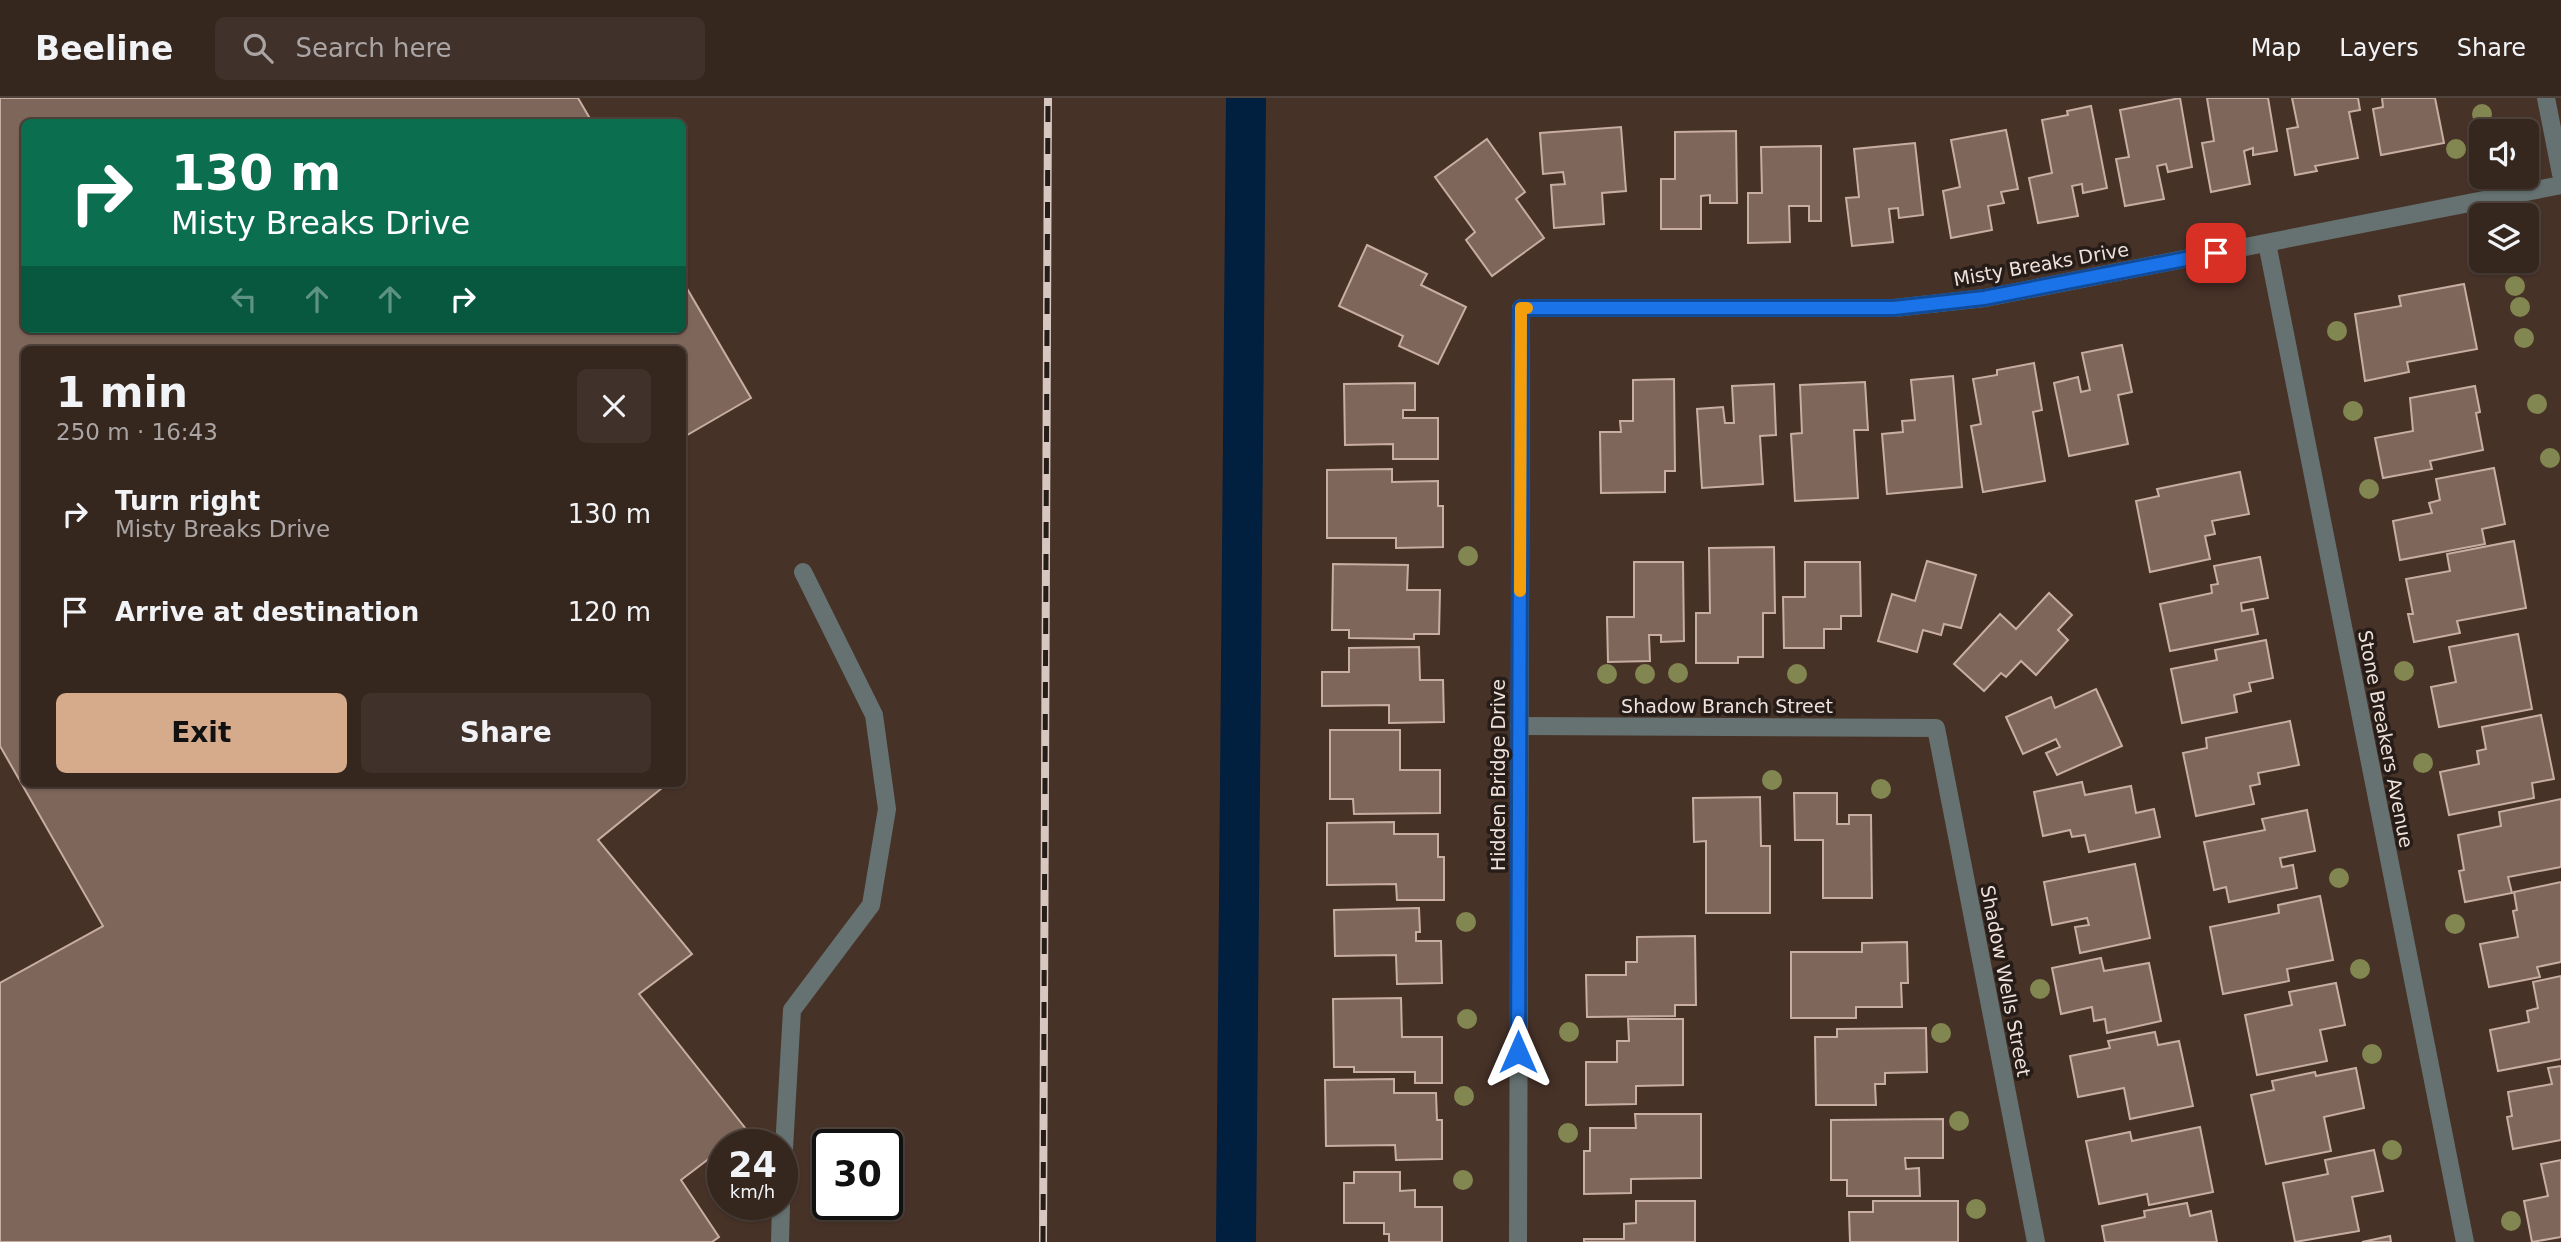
<!DOCTYPE html>
<html lang="en">
<head>
<meta charset="utf-8">
<style>
	body { margin:0; font-family:"DejaVu Sans",sans-serif; background:#40322b; color:#f1f3f6; height:100vh; display:flex; flex-direction:column; font-size:26px; white-space:nowrap }
	* { box-sizing:border-box; margin:0 }
	p { font-size:23px; color:#aaa5a4 }
	.icon { flex:none; width:38px; height:38px; fill:none; stroke:currentColor; stroke-width:2; stroke-linecap:round; stroke-linejoin:round }
	.map { position:relative; flex:1; overflow:hidden }
	.sheet { position:absolute; left:21px; top:248px; width:665px; height:441px; display:flex; flex-direction:column; background:#35261e; border-radius:10px; box-shadow:0 2px 5px #0004,0 0 0 2px #4f433c }
	.sheet>* { flex:none }
	.hud { position:absolute; left:21px; top:21px; width:665px; height:214px; border-radius:10px; box-shadow:0 2px 5px #0004,0 0 0 2px #4f433c; background:#0b6e4f; color:#fff; overflow:hidden }
	.controls { position:absolute; left:2469px; top:21px; display:grid; gap:14px }
	.controls a { display:grid; place-items:center; width:70px; height:70px; border-radius:10px; background:#35261e; box-shadow:0 2px 5px #0004,0 0 0 2px #4f433c; font-size:35px }
	.speed { position:absolute; left:707px; top:1031px; display:flex; gap:14px; font-size:35px; font-weight:700; text-align:center }
	.speed>* { display:grid; place-content:center; width:91px; height:91px; border-radius:50%; background:#35261e; box-shadow:0 2px 5px #0004,0 0 0 2px #4f433c; line-height:1 }
	.speed small { font-size:18px; font-weight:400 }
	.speed .limit { border:4px solid #111; border-radius:10px; background:#fff; color:#111 }
	.pin { position:absolute; display:grid; place-items:center; width:60px; height:60px; color:#fff; margin:-30px; border-radius:14px; box-shadow:0 4px 10px #0006 }
	.me { position:absolute; width:77px; margin:-38px; rotate:0deg; stroke-linejoin:round; filter:drop-shadow(0 0 5px #0008) }
	.turn { display:flex; align-items:center; gap:24px; height:147px; padding:0 35px; font-size:32px }
	.turn .icon { width:91px; height:91px; stroke-width:2.5 }
	.turn b { display:block; font-size:49px; line-height:60px }
	.lanes { display:flex; align-items:center; height:66px; padding:0 35px; background:#0003; justify-content:center; gap:35px; direction:ltr }
	.lanes .off { opacity:.35 }
	.round { display:grid; place-items:center; flex:none; width:74px; height:74px; border-radius:10px; background:#40322b }
	.summary { display:flex; align-items:center; justify-content:space-between; height:119px; padding:0 35px }
	h1 { font-size:42px; font-weight:700; line-height:52px }
	.action { display:flex; gap:14px; margin-top:auto; padding:14px 35px }
	.action a { flex:1; height:80px; border-radius:10px; background:#d6ab8b; color:#111; font-size:28px; font-weight:700; line-height:80px; text-align:center }
	.action a+a { background:#40322b; color:#f1f3f6 }
	ul { padding:0; list-style:none }
	li { display:flex; align-items:center; gap:21px; height:98px; padding:0 35px }
	li div { flex:1 }
	li b { display:block; font-size:26px }
	li em { font-style:normal }
	header { display:flex; align-items:center; gap:42px; box-sizing:border-box; height:98px; padding:0 35px; background:#35261e; border-bottom:2px solid #4f433c }
	header strong { font-size:33px }
	nav { display:flex; gap:38px; margin-inline-start:auto; font-size:24px }
	.search { width:490px; height:63px; background:#40322b; display:flex; align-items:center; gap:18px; box-sizing:border-box; padding:0 24px; border-radius:10px; color:#aaa5a4; font-size:26px }
	.map>svg:first-child { display:block }
	.lines { fill:none; stroke-linecap:round; stroke-linejoin:round }
	.canal { stroke:#011f3f; stroke-width:40 }
	.building { fill:#7e665b; stroke:#c8aea2; stroke-width:2 }
	.service { stroke:#657271; stroke-width:18 }
	.minor { stroke:#657271; stroke-width:18 }
	.tertiary { stroke:#657271; stroke-width:18 }
	.rail-casing { stroke:#d7c7c0; stroke-width:8 }
	.rail { stroke:#261c18; stroke-width:5; stroke-dasharray:16; stroke-linecap:butt }
	.tree { fill:#828650 }
	.route-casing { stroke:#114b97; stroke-width:18 }
	.route { stroke:#1a73e8; stroke-width:12 }
	.slow { stroke:#f59e0b; stroke-width:12 }
	.labels { text-anchor:middle; stroke-width:7; stroke-linejoin:round; paint-order:stroke }
	.street-label { font-size:19px; fill:#f0e2db; stroke:#261c18 }
</style>
</head>
<body>
<header>
<strong>Beeline</strong>
<div class="search"><svg class="icon" aria-label="search" viewBox="0 0 24 24"><circle cx="10" cy="10" r="6"/><path d="M15 15l6 6"/></svg>Search here</div>
<nav><a>Map</a><a>Layers</a><a>Share</a></nav>
</header>
<div class="map">
<svg width="2561" height="1144" viewBox="0 0 2561 1144">
	<rect width="100%" height="100%" fill="#473228"/>
	<g class="lines">
		<!-- canal -->
		<path class="canal" d="M1236 1144 1246 0"/>
	</g>
	<!-- building -->
	<g class="building">
		<path d="M0 0H578L592 24H24V231H682V182L751 300 682 340V252H24V686H667L598 742 692 856 639 896 746 1031 727 1046H723V1050L681 1082 719 1139 712 1144H0V885L103 828 0 648Z"/>
		<path d="M2180 0 2192 69 2168 74 2166 66 2157 68 2164 101 2125 108 2116 61 2129 59 2120 12Z"/>
		<path d="M2207 0H2268L2277 53 2253 57V50L2244 53 2250 86 2211 94 2202 45 2214 43Z"/>
		<path d="M2292 0H2358L2360 12 2349 14 2358 60 2315 68 2317 73 2295 77 2287 31 2298 29Z"/>
		<path d="M2382 0H2435L2444 45 2381 57 2373 11 2383 9Z"/>
		<path d="M2091 8 2107 90 2083 95 2082 86 2072 88 2078 118 2038 125 2029 80 2052 75 2042 22 2068 17 2067 13Z"/>
		<path d="M1621 29 1626 93 1602 95 1604 126 1554 130 1551 87 1565 86 1563 74 1543 76 1540 35Z"/>
		<path d="M2006 32 2018 91 2001 94 2004 105 1988 108 1992 132 1951 140 1943 93 1960 89 1951 42Z"/>
		<path d="M1736 33 1737 105H1710V97L1701 98V131H1661V81H1675V34Z"/>
		<path d="M1487 41 1525 94 1516 101 1544 140 1492 178 1466 142 1475 134 1435 79Z"/>
		<path d="M1915 45 1923 117 1899 120 1898 110 1889 111 1893 144 1852 148 1846 100 1859 99 1854 51Z"/>
		<path d="M1821 48V123H1809V108H1789L1790 144 1748 145V95H1762L1761 49Z"/>
		<path d="M1367 147 1427 176 1421 187 1466 209 1438 266 1399 248 1403 238 1339 208Z"/>
		<path d="M2464 186 2477 251 2407 264 2409 274 2365 283 2355 216 2401 208 2399 198Z"/>
		<path d="M2122 247 2132 294 2118 297 2128 346 2069 358 2054 285 2078 279 2081 294 2090 292 2082 255Z"/>
		<path d="M2034 265 2042 312 2033 314 2045 383 1983 394 1971 328 1981 326 1973 281 1997 277V272Z"/>
		<path d="M1953 278 1962 389 1887 396 1882 336 1903 334 1902 323 1915 322 1911 282Z"/>
		<path d="M1674 281 1675 373H1665V394L1601 395 1600 334H1621L1620 323H1633V282Z"/>
		<path d="M1865 284 1868 332H1854L1858 400 1795 403 1791 336 1802 335 1800 287Z"/>
		<path d="M1415 285V312H1403V320H1438V361H1393V346L1345 347 1344 286Z"/>
		<path d="M1774 286 1776 337 1760 338 1763 386 1702 390 1697 311 1723 309 1725 325H1734L1732 288Z"/>
		<path d="M2475 288 2480 314 2476 315 2483 352 2430 363 2432 371 2383 380 2375 340 2413 333 2410 300Z"/>
		<path d="M2494 370 2505 426 2482 431 2485 446 2400 462 2393 423 2432 415 2429 405 2440 402 2436 381Z"/>
		<path d="M1392 371V384L1438 383V408H1443V449L1396 450V440H1327V372Z"/>
		<path d="M2240 374 2249 416 2212 423 2215 436 2205 438 2210 461 2150 474 2136 403 2159 398 2157 391Z"/>
		<path d="M2514 443 2526 510 2457 523 2460 535 2414 544 2408 516H2413L2406 481 2450 473 2447 456Z"/>
		<path d="M1774 449 1775 515H1763V559H1738V565H1696V515H1710L1709 450Z"/>
		<path d="M2260 459 2268 500 2241 505 2242 513 2253 511 2258 536 2170 553 2160 506 2212 495 2211 487 2218 486 2214 468Z"/>
		<path d="M1927 463 1976 477 1961 530 1944 526 1941 537 1923 532 1917 554 1878 543 1892 496 1915 503Z"/>
		<path d="M1634 464H1683L1684 543 1661 544V537H1649L1650 563 1608 564 1607 519H1634Z"/>
		<path d="M1805 464H1860L1861 518H1841V531H1824V550H1784L1783 499H1805Z"/>
		<path d="M1333 466 1408 467 1407 492H1440L1439 536H1414V541L1349 540V532H1332Z"/>
		<path d="M2049 495 2072 517 2058 532 2068 542 2036 577 2021 563 2006 579 2001 575 1984 593 1954 566 2000 516 2016 531Z"/>
		<path d="M2518 536 2532 611 2439 629 2431 589 2456 584 2449 549Z"/>
		<path d="M2266 542 2273 580 2249 585 2251 593 2234 597 2237 614 2182 625 2171 571 2217 562 2215 552Z"/>
		<path d="M1419 549 1420 582H1443L1444 624 1389 625V607L1322 608V574H1349V550Z"/>
		<path d="M2096 591 2122 648 2057 677 2046 655 2060 649 2056 641 2023 656 2006 619 2051 599 2055 610Z"/>
		<path d="M2541 617 2554 681 2532 685 2534 700 2449 717 2440 674 2479 666 2477 653 2486 651 2482 629Z"/>
		<path d="M2290 623 2299 667 2258 675 2260 686 2250 688 2254 706 2196 718 2183 655 2207 650 2206 640Z"/>
		<path d="M1330 632H1400V672H1440V715L1354 716 1353 701H1330Z"/>
		<path d="M2082 684 2085 697 2131 688 2136 715 2154 711 2160 739 2089 754 2085 737 2072 739 2070 732 2043 738 2034 694Z"/>
		<path d="M1794 695H1837V726H1849V717H1871L1872 800H1823V742H1795Z"/>
		<path d="M1760 699 1761 748H1770V815H1706V743L1694 744 1693 700Z"/>
		<path d="M2561 701V769L2508 779 2512 795 2465 804 2459 773 2464 772 2458 737 2501 728 2499 714Z"/>
		<path d="M2307 712 2315 753 2280 760 2282 769 2293 767 2297 790 2229 804 2226 789 2214 792 2204 744 2265 732 2262 721Z"/>
		<path d="M1394 724V736H1438V759H1444V802H1397L1396 786 1327 787V725Z"/>
		<path d="M2135 766 2150 840 2080 855 2075 829 2089 827 2087 820 2052 827 2044 784Z"/>
		<path d="M2561 784V864L2537 869 2540 879 2489 889 2480 846 2518 839 2513 813 2517 812 2514 794Z"/>
		<path d="M2320 798 2333 862 2287 871 2289 883 2223 896 2210 829 2279 815 2278 807Z"/>
		<path d="M1419 810 1420 834H1416V843H1441L1442 885 1397 886 1396 857 1335 858 1334 812Z"/>
		<path d="M1695 838 1696 907H1675V918L1587 919 1586 877H1626V864H1637V839Z"/>
		<path d="M1907 844 1908 885H1901L1902 909H1856V920H1791V854H1862V845Z"/>
		<path d="M2101 860 2104 873 2149 865 2161 923 2107 935 2105 921 2094 923 2092 909 2061 916 2052 870Z"/>
		<path d="M2561 878V961L2498 973 2490 932 2529 924 2527 913 2538 910 2533 884Z"/>
		<path d="M2336 885 2345 927 2320 932 2327 963 2257 977 2245 917 2292 907 2289 894Z"/>
		<path d="M1401 900 1402 939H1442V985H1415V974H1354V969H1334L1333 901Z"/>
		<path d="M1628 921H1683V987L1636 988V1006L1586 1007V964H1617V943H1629Z"/>
		<path d="M1926 930 1927 974 1885 975V986H1875L1876 1007H1816L1815 939H1837V931Z"/>
		<path d="M2155 934 2158 947 2179 943 2193 1008 2130 1021 2124 990 2078 999 2070 958 2110 950 2108 943Z"/>
		<path d="M2561 968V1042L2513 1051 2507 1019 2512 1018 2508 994 2552 986 2548 970Z"/>
		<path d="M2356 970 2364 1010 2324 1019 2331 1053 2266 1066 2251 997 2274 992 2272 983 2315 974 2316 978Z"/>
		<path d="M1394 981V995H1436L1437 1022H1442V1061L1396 1062 1395 1047 1326 1048 1325 982Z"/>
		<path d="M1635 1016H1701V1080L1631 1081V1095L1584 1096V1053H1590V1030H1636Z"/>
		<path d="M1943 1021V1060H1905L1906 1071 1919 1070 1920 1098H1847V1082H1831V1022Z"/>
		<path d="M2200 1029 2213 1094 2149 1107 2147 1096 2099 1106 2086 1043 2130 1034 2132 1043Z"/>
		<path d="M2374 1052 2383 1093 2352 1099 2359 1133 2295 1144 2283 1085 2328 1076 2325 1062Z"/>
		<path d="M2561 1062V1139L2532 1144 2524 1103 2548 1098 2541 1066Z"/>
		<path d="M1354 1074H1400V1093L1415 1092V1109H1442V1144H1389V1136H1384V1125H1344V1085H1354Z"/>
		<path d="M1636 1103H1695V1144H1584V1141H1624V1126L1636 1125Z"/>
		<path d="M1873 1103H1958V1144H1850L1849 1114H1873Z"/>
		<path d="M2187 1105 2190 1118 2211 1113 2217 1144H2105L2102 1128 2145 1119 2144 1113Z"/>
		<path d="M2390 1138 2391 1144H2362Z"/>
	</g>
	<g class="lines">
		<!-- service -->
		<g class="service">
			<path d="M782 1085 792 912 871 807 887 711 874 617 803 474"/>
			<path d="M780 1144 781 1106"/>
		</g>
		<!-- minor -->
		<g class="minor">
			<path d="M2267 145 2465 1144"/>
			<path d="M1519 628 1936 630 2036 1144"/>
			<path d="M1518 1144 1521 210H1894L1985 200 2561 87"/>
		</g>
		<!-- tertiary -->
		<path class="tertiary" d="M2546 0 2561 76"/>
		<defs>
			<path id="rail" d="M1043 1144 1048 0"/>
		</defs>
		<!-- rail casing -->
		<use href="#rail" class="rail-casing"/>
		<!-- rail -->
		<use href="#rail" class="rail"/>
	</g>
	<!-- trees -->
	<g class="tree">
		<circle cx="2482" cy="16" r="10"/>
		<circle cx="2456" cy="51" r="10"/>
		<circle cx="2515" cy="188" r="10"/>
		<circle cx="2520" cy="209" r="10"/>
		<circle cx="2337" cy="233" r="10"/>
		<circle cx="2524" cy="240" r="10"/>
		<circle cx="2537" cy="306" r="10"/>
		<circle cx="2353" cy="313" r="10"/>
		<circle cx="2550" cy="360" r="10"/>
		<circle cx="2369" cy="391" r="10"/>
		<circle cx="1468" cy="458" r="10"/>
		<circle cx="2404" cy="573" r="10"/>
		<circle cx="1678" cy="575" r="10"/>
		<circle cx="1607" cy="576" r="10"/>
		<circle cx="1645" cy="576" r="10"/>
		<circle cx="1797" cy="576" r="10"/>
		<circle cx="2423" cy="665" r="10"/>
		<circle cx="1772" cy="682" r="10"/>
		<circle cx="1881" cy="691" r="10"/>
		<circle cx="2339" cy="780" r="10"/>
		<circle cx="1466" cy="824" r="10"/>
		<circle cx="2455" cy="826" r="10"/>
		<circle cx="2360" cy="871" r="10"/>
		<circle cx="2040" cy="891" r="10"/>
		<circle cx="1467" cy="921" r="10"/>
		<circle cx="1569" cy="934" r="10"/>
		<circle cx="1941" cy="935" r="10"/>
		<circle cx="2372" cy="956" r="10"/>
		<circle cx="1464" cy="998" r="10"/>
		<circle cx="1959" cy="1023" r="10"/>
		<circle cx="1568" cy="1035" r="10"/>
		<circle cx="2392" cy="1052" r="10"/>
		<circle cx="1463" cy="1082" r="10"/>
		<circle cx="1976" cy="1111" r="10"/>
		<circle cx="2511" cy="1123" r="10"/>
	</g>
	<g class="lines">
		<defs>
			<path id="route" d="M1518 954 1521 210H1894L1984 200 2216 155"/>
		</defs>
		<!-- route casing -->
		<use href="#route" class="route-casing"/>
		<!-- route -->
		<use href="#route" class="route"/>
		<!-- slow -->
		<path class="slow" d="M1520 493 1521 210H1527"/>
	</g>
	<g class="labels">
		<!-- street labels -->
		<g class="street-label">
			<text transform="translate(2041 166) rotate(-10)" y="7">Misty Breaks Drive</text>
			<text x="1727" y="615">Shadow Branch Street</text>
			<text transform="translate(2386 641) rotate(79)" y="7">Stone Breakers Avenue</text>
			<text transform="translate(1498 677) rotate(-90)" y="7">Hidden Bridge Drive</text>
			<text transform="translate(2006 883) rotate(79)" y="7">Shadow Wells Street</text>
		</g>
	</g>
</svg>
<div class="controls">
<a><svg class="icon" aria-label="sound" viewBox="0 0 24 24"><path d="M4 9h4l5-4v14l-5-4H4zM17 9q2 3 0 6"/></svg></a>
<a><svg class="icon" aria-label="layers" viewBox="0 0 24 24"><path d="M12 4l9 5-9 5-9-5zM3 14l9 5 9-5"/></svg></a>
</div>
<div class="speed"><div>24<small>km/h</small></div><div class="limit">30</div></div>
<div class="pin" style="left:2216px;top:155px;background:#d93025"><svg class="icon" aria-label="arrive" viewBox="0 0 24 24"><path d="M6 21V4h12l-3 4 3 4H6"/></svg></div>
<svg class="me" style="left:1518px;top:954px" viewBox="-20 -20 40 40"><path d="M0-17L14 15 0 8-14 15z" fill="#1a73e8" stroke="#fff" stroke-width="4"/></svg>
<div class="hud">
<div class="turn"><svg class="icon" aria-label="right" viewBox="0 0 24 24"><path d="M7 20v-9h11M14 6l5 5-5 5"/></svg><div><b>130 m</b>Misty Breaks Drive</div></div>
<div class="lanes"><svg class="icon off" aria-label="left" viewBox="0 0 24 24"><path d="M17 20v-9H6M10 6l-5 5 5 5"/></svg><svg class="icon off" aria-label="ahead" viewBox="0 0 24 24"><path d="M12 20V5M6 11l6-6 6 6"/></svg><svg class="icon off" aria-label="ahead" viewBox="0 0 24 24"><path d="M12 20V5M6 11l6-6 6 6"/></svg><svg class="icon" aria-label="right" viewBox="0 0 24 24"><path d="M7 20v-9h11M14 6l5 5-5 5"/></svg></div>
</div>
<section class="sheet">
<div class="summary"><div><h1>1 min</h1><p>250 m · 16:43</p></div><a class="round"><svg class="icon" aria-label="close" viewBox="0 0 24 24"><path d="M6 6l12 12M18 6L6 18"/></svg></a></div>
<ul>
<li><svg class="icon" aria-label="right" viewBox="0 0 24 24"><path d="M7 20v-9h11M14 6l5 5-5 5"/></svg><div><b>Turn right</b><p>Misty Breaks Drive</p></div><em>130 m</em></li>
<li><svg class="icon" aria-label="arrive" viewBox="0 0 24 24"><path d="M6 21V4h12l-3 4 3 4H6"/></svg><div><b>Arrive at destination</b></div><em>120 m</em></li>
</ul>
<div class="action"><a>Exit</a><a>Share</a></div>
</section>
</div>
</body>
</html>
